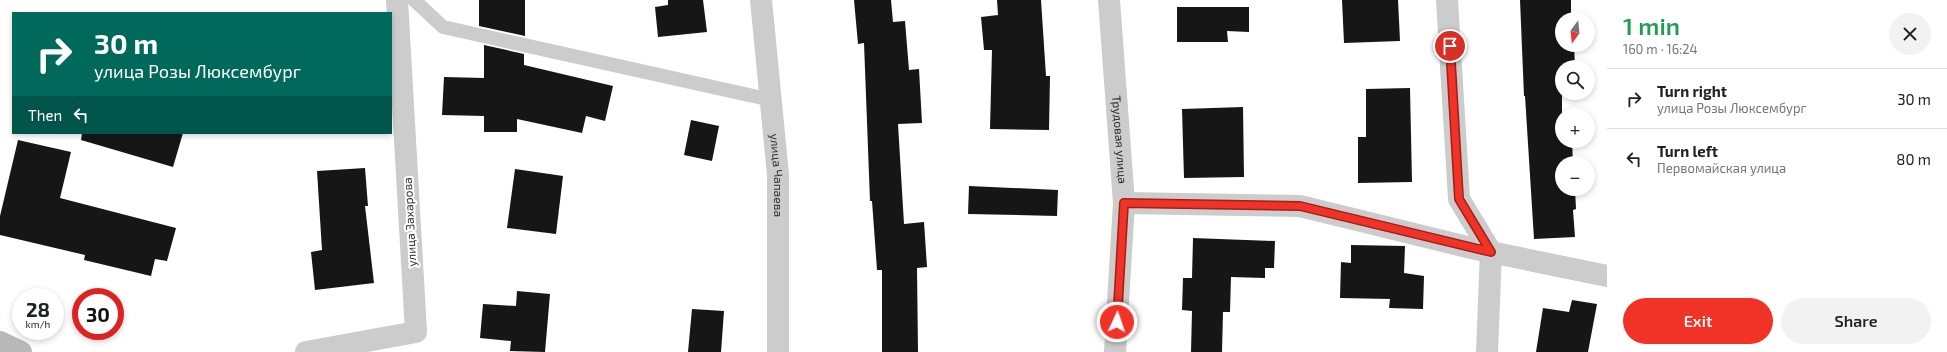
<!DOCTYPE html>
<html lang="en">
<head>
<meta charset="utf-8">
<style>
	body { margin:0; font-family:"Exo 2",sans-serif; background:#f2f2f2; color:#202124; height:100vh; display:flex; flex-direction:column; font-size:15px; white-space:nowrap }
	* { box-sizing:border-box; margin:0 }
	p { font-size:13px; color:#757577 }
	.icon { flex:none; width:22px; height:22px; fill:none; stroke:currentColor; stroke-width:2; stroke-linecap:round; stroke-linejoin:round }
	.map { position:relative; flex:1; overflow:hidden }
	.drawer { display:flex; flex-direction:column; background:#fff; width:340px }
	.drawer>* { flex:none }
	.hud { position:absolute; left:12px; top:12px; width:380px; height:122px; border-radius:0px; box-shadow:0 2px 6px #0003; background:#00695c; color:#fff; overflow:hidden }
	.needle { width:26px; rotate:195deg }
	.buttons { position:absolute; left:1555px; top:12px; display:grid; gap:8px }
	.buttons a { display:grid; place-items:center; width:40px; height:40px; border-radius:50%; background:#fff; box-shadow:0 2px 6px #0003; font-size:20px }
	.speed { position:absolute; left:12px; top:288px; display:flex; gap:8px; font-size:20px; font-weight:700; text-align:center }
	.speed>* { display:grid; place-content:center; width:52px; height:52px; border-radius:50%; background:#fff; box-shadow:0 2px 6px #0003; line-height:1 }
	.speed small { font-size:10px; font-weight:400 }
	.speed .limit { border:6px solid #d22; background:#fff; color:#111 }
	.pin { position:absolute; display:grid; place-items:center; width:34px; height:34px; color:#fff; margin:-17px; border:2px solid #fff; border-radius:50%; box-shadow:0 1px 4px #0007 }
	.me { position:absolute; width:44px; margin:-22px; rotate:3deg; stroke-linejoin:round; filter:drop-shadow(0 0 3px #0008) }
	.turn { display:flex; align-items:center; gap:14px; height:84px; padding:0 16px; font-size:18px }
	.turn .icon { width:52px; height:52px; stroke-width:2.5 }
	.turn b { display:block; font-size:28px; line-height:34px }
	.then { display:flex; align-items:center; height:38px; padding:0 16px; background:#0003; gap:8px; font-size:15px }
	.round { display:grid; place-items:center; flex:none; width:42px; height:42px; border-radius:21px; background:#f2f2f2 }
	.summary { display:flex; align-items:center; justify-content:space-between; height:68px; padding:0 16px }
	h1 { font-size:24px; font-weight:600; line-height:30px; color:#1e9e55 }
	.action { display:flex; gap:8px; margin-top:auto; padding:8px 16px }
	.action a { flex:1; height:46px; border-radius:24px; background:#f13226; color:#fff; font-size:16px; font-weight:600; line-height:46px; text-align:center }
	.action a+a { background:#f2f2f2; color:#202124 }
	ul { padding:0; list-style:none }
	li { display:flex; align-items:center; gap:12px; height:60px; padding:0 16px; border-top:1px solid #e0e0e0 }
	li div { flex:1 }
	li b { display:block; font-size:15px }
	li em { font-style:normal }
	main { display:flex; flex:1; min-height:0 }
	.map>svg:first-child { display:block }
	.building { fill:#161616 }
	.lines { fill:none; stroke-linecap:round; stroke-linejoin:round }
	.service { stroke:#ccc; stroke-width:14 }
	.minor { stroke:#ccc; stroke-width:22 }
	.secondary { stroke:#b9b9b9; stroke-width:22 }
	.route-casing { stroke:#9d2019; stroke-width:10 }
	.route { stroke:#f13226; stroke-width:7 }
	.labels { text-anchor:middle; stroke-width:4; stroke-linejoin:round; paint-order:stroke }
	.street-label { font-size:12px; fill:#2f2f2f; stroke:#fff }
</style>
</head>
<body>
<main>
<div class="map">
<svg width="1607" height="352" viewBox="0 0 1607 352">
	<rect width="100%" height="100%" fill="#fff"/>
	<!-- building -->
	<g class="building">
		<path d="M479 0H525V36L479 26Z"/>
		<path d="M668 0H703L707 32 658 37 655 7 668 5Z"/>
		<path d="M854 0H891L893 22 905 21 909 70 919 69 922 123 898 124 904 224 924 222 927 267 917 268 918 352H882V270H877L872 201H870L864 43 858 44Z"/>
		<path d="M997 0H1041L1046 76H1050L1049 130 990 129 992 50H984L981 17 998 15Z"/>
		<path d="M1342 0H1398L1400 41 1344 43Z"/>
		<path d="M1520 0H1571V19H1562V45H1574L1575 67H1562V93L1576 94 1562 95V141H1572L1573 163H1562V189H1575L1576 209 1573 210 1575 237 1534 239 1525 96H1524Z"/>
		<path d="M1177 7H1249V32L1227 31 1228 42H1177Z"/>
		<path d="M484 45 524 54V65L613 86 605 121 586 116 582 133 517 119V132H484V116L442 115 444 77 484 78Z"/>
		<path d="M1410 88 1412 182 1358 183V137H1366V89Z"/>
		<path d="M1243 107 1244 177 1184 178 1182 109Z"/>
		<path d="M691 120 719 126 712 161 684 155Z"/>
		<path d="M82 133H183L173 167 81 140Z"/>
		<path d="M18 140 71 152 60 198 176 228 167 261 155 259 151 276 84 260 85 255 0 235V216Z"/>
		<path d="M365 168 368 206H365L374 283 315 290 311 252 322 250 317 171Z"/>
		<path d="M515 169 563 176 556 234 507 228Z"/>
		<path d="M969 186 1058 190 1057 216 968 214Z"/>
		<path d="M1193 238 1275 241 1274 268H1265V278L1231 277 1230 312H1223L1222 352H1191L1192 311 1182 310 1183 278H1192Z"/>
		<path d="M1351 245 1405 246 1404 273 1424 276 1423 309 1389 308 1390 299 1340 298 1341 262 1351 263Z"/>
		<path d="M517 291 550 294 545 352 510 351 511 341 480 338 483 304 516 306Z"/>
		<path d="M1572 300 1597 304 1588 352H1536L1543 308 1569 312Z"/>
		<path d="M692 309 724 311 721 352H688Z"/>
	</g>
	<g class="lines">
		<!-- service -->
		<path class="service" d="M414 0 443 27 771 100"/>
		<!-- minor -->
		<g class="minor">
			<path id="s1" d="M761 0 778 175V352"/>
			<path id="s2" d="M1109 0 1124 203 1115 352"/>
			<path d="M1447 0 1459 199 1491 252 1487 352"/>
			<path d="M1124 203 1300 206 1471 248 1607 276"/>
			<path d="M306 352 416 332 397 0"/>
		</g>
		<!-- secondary -->
		<path class="secondary" d="M0 342 21 352"/>
	</g>
	<g class="lines">
		<defs>
			<path id="route" d="M1117 322 1124 203 1300 206 1491 252 1459 199 1450 46"/>
		</defs>
		<!-- route casing -->
		<use href="#route" class="route-casing"/>
		<!-- route -->
		<use href="#route" class="route"/>
	</g>
	<g class="labels">
		<!-- street labels -->
		<g class="street-label">
			<text dy="4" stroke="none"><textPath href="#s2" startOffset="140">Трудовая улица</textPath></text>
			<text dy="4" stroke="none"><textPath href="#s1" startOffset="176">улица Чапаева</textPath></text>
			<text transform="translate(410 222) rotate(-93)" y="4">улица Захарова</text>
		</g>
	</g>
</svg>
<div class="buttons">
<a><svg class="needle" viewBox="-14 -14 28 28"><path d="M0-13l5 13h-10z" fill="#e53935"/><path d="M0 13l5-13h-10z" fill="#757577"/></svg></a>
<a><svg class="icon" aria-label="search" viewBox="0 0 24 24"><circle cx="10" cy="10" r="6"/><path d="M15 15l6 6"/></svg></a>
<a>+</a>
<a>−</a>
</div>
<div class="speed"><div>28<small>km/h</small></div><div class="limit">30</div></div>
<div class="pin" style="left:1450px;top:46px;background:#d93025"><svg class="icon" aria-label="arrive" viewBox="0 0 24 24"><path d="M6 21V4h12l-3 4 3 4H6"/></svg></div>
<svg class="me" style="left:1117px;top:322px" viewBox="-20 -20 40 40"><circle r="17" fill="#f13226" stroke="#fff" stroke-width="3"/><path d="M0-11L8 9 0 5-8 9z" fill="#fff"/></svg>
<div class="hud">
<div class="turn"><svg class="icon" aria-label="right" viewBox="0 0 24 24"><path d="M7 20v-9h11M14 6l5 5-5 5"/></svg><div><b>30 m</b>улица Розы Люксембург</div></div>
<div class="then">Then<svg class="icon" aria-label="left" viewBox="0 0 24 24"><path d="M17 20v-9H6M10 6l-5 5 5 5"/></svg></div>
</div>
</div>
<section class="drawer">
<div class="summary"><div><h1>1 min</h1><p>160 m · 16:24</p></div><a class="round"><svg class="icon" aria-label="close" viewBox="0 0 24 24"><path d="M6 6l12 12M18 6L6 18"/></svg></a></div>
<ul>
<li><svg class="icon" aria-label="right" viewBox="0 0 24 24"><path d="M7 20v-9h11M14 6l5 5-5 5"/></svg><div><b>Turn right</b><p>улица Розы Люксембург</p></div><em>30 m</em></li>
<li><svg class="icon" aria-label="left" viewBox="0 0 24 24"><path d="M17 20v-9H6M10 6l-5 5 5 5"/></svg><div><b>Turn left</b><p>Первомайская улица</p></div><em>80 m</em></li>
</ul>
<div class="action"><a>Exit</a><a>Share</a></div>
</section>
</main>
</body>
</html>
